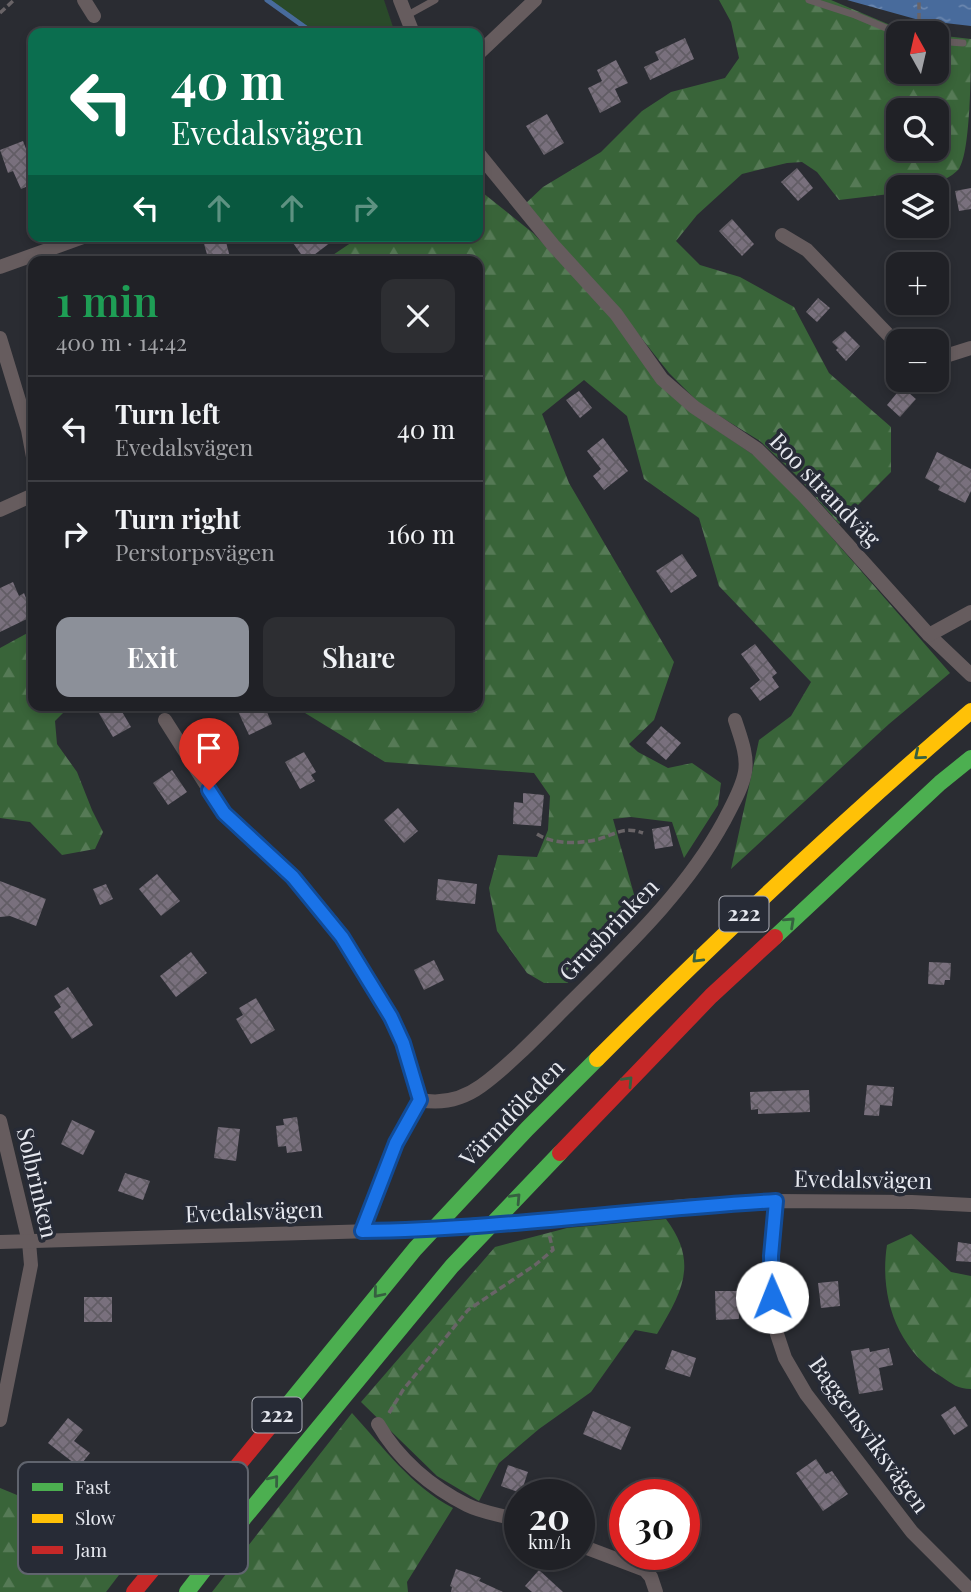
<!DOCTYPE html>
<html lang="en">
<head>
<meta charset="utf-8">
<style>
	body { margin:0; font-family:"Playfair Display",serif; background:#2d2e32; color:#f1f3f6; height:100vh; display:flex; flex-direction:column; font-size:26px; white-space:nowrap }
	* { box-sizing:border-box; margin:0 }
	p { font-size:23px; color:#a2a3a7 }
	.icon { flex:none; width:38px; height:38px; fill:none; stroke:currentColor; stroke-width:2; stroke-linecap:round; stroke-linejoin:round }
	.map { position:relative; flex:1; overflow:hidden }
	.sheet { position:absolute; left:28px; top:256px; width:455px; height:455px; display:flex; flex-direction:column; background:#202126; border-radius:14px; box-shadow:0 4px 10px #0003,0 0 0 2px #3d3e43 }
	.sheet>* { flex:none }
	.hud { position:absolute; left:28px; top:28px; width:455px; height:214px; border-radius:14px; box-shadow:0 4px 10px #0003,0 0 0 2px #3d3e43; background:#0b6e4f; color:#fff; overflow:hidden }
	.needle { width:46px; rotate:352deg }
	.buttons { position:absolute; left:886px; top:21px; display:grid; gap:14px }
	.buttons a { display:grid; place-items:center; width:63px; height:63px; border-radius:14px; background:#202126; box-shadow:0 4px 10px #0003,0 0 0 2px #3d3e43; font-size:35px }
	.speed { position:absolute; left:504px; top:1479px; display:flex; gap:14px; font-size:35px; font-weight:700; text-align:center }
	.speed>* { display:grid; place-content:center; width:91px; height:91px; border-radius:50%; background:#202126; box-shadow:0 4px 10px #0003,0 0 0 2px #3d3e43; line-height:1 }
	.speed small { font-size:18px; font-weight:400 }
	.speed .limit { border:10px solid #d22; background:#fff; color:#111 }
	.pin { position:absolute; display:grid; place-items:center; width:60px; height:60px; color:#fff; margin:-72px -30px; border-radius:50% 50% 50% 0; rotate:-45deg; box-shadow:0 0 7px #0007 }
	.pin .icon { rotate:45deg }
	.me { position:absolute; width:77px; margin:-38px; rotate:359deg; stroke-linejoin:round; filter:drop-shadow(0 0 5px #0008) }
	.turn { display:flex; align-items:center; gap:24px; height:147px; padding:0 28px; font-size:32px }
	.turn .icon { width:91px; height:91px; stroke-width:2.5 }
	.turn b { display:block; font-size:49px; line-height:60px }
	.lanes { display:flex; align-items:center; height:66px; padding:0 28px; background:#0003; justify-content:center; gap:35px; direction:ltr }
	.lanes .off { opacity:.35 }
	.round { display:grid; place-items:center; flex:none; width:74px; height:74px; border-radius:14px; background:#2d2e32 }
	.headline { display:flex; align-items:center; justify-content:space-between; height:119px; padding:0 28px }
	h1 { font-size:42px; font-weight:600; line-height:52px; color:#1e9e55 }
	.button { display:flex; gap:14px; margin-top:auto; padding:14px 28px }
	.button a { flex:1; height:80px; border-radius:14px; background:#8c9099; color:#fff; font-size:28px; font-weight:600; line-height:80px; text-align:center }
	.button a+a { background:#2d2e32; color:#f1f3f6 }
	ul { padding:0; list-style:none }
	li { display:flex; align-items:center; gap:21px; height:105px; padding:0 28px; border-top:2px solid #3d3e43 }
	li div { flex:1 }
	li b { display:block; font-size:26px }
	li em { font-style:normal }
	.map>svg:first-child { display:block }
	.grass { fill:#2a4a2a }
	.forest { fill:url(#forest-firs); fill-rule:evenodd }
	.water { fill:url(#water-ripples) }
	.lines { fill:none; stroke-linecap:round; stroke-linejoin:round }
	.stream { stroke:#486b9c; stroke-width:5 }
	.building { fill:url(#building-cross-hatch) }
	.path { stroke:#696467; stroke-width:3.5; stroke-dasharray:7 3.5; stroke-linecap:butt }
	.lane { stroke:#665c5e; stroke-width:7 }
	.street { stroke:#665c5e; stroke-width:14 }
	.fast { stroke:#4caf50; stroke-width:16 }
	.slow { stroke:#ffc107; stroke-width:16 }
	.jam { stroke:#c62828; stroke-width:16 }
	.oneway { stroke:#366040 }
	.route-casing { stroke:#114b97; stroke-width:18 }
	.route { stroke:#1a73e8; stroke-width:12 }
	.labels { text-anchor:middle; stroke-width:7; stroke-linejoin:round; paint-order:stroke }
	.shield { fill:#272b36; stroke:#adafb8; stroke-width:2 }
	.shield-label { font-size:21px; font-weight:bold; fill:#e6e8ef }
	.street-label { font-size:23px; fill:#e6e8ef; stroke:#272b36 }
	.key { fill:#272b36; stroke:#60646e; stroke-width:2 }
	.key-label { font-size:19px; fill:#e6e8ef }
</style>
</head>
<body>
<div class="map">
<svg width="971" height="1592" viewBox="0 0 971 1592">
	<defs>
		<pattern id="forest-firs" width="22" height="20" patternUnits="userSpaceOnUse" patternTransform="scale(1.75)"><rect width="22" height="20" fill="#396439"/><path d="M5 1l3.5 6h-7zM16 11l3.5 6h-7z" fill="#567a56"/></pattern>
		<pattern id="water-ripples" width="26" height="14" patternUnits="userSpaceOnUse" patternTransform="scale(1.75)"><rect width="26" height="14" fill="#486b9c"/><path d="M2 4q2-2 4 0t4 0M15 11q2-2 4 0t4 0" fill="none" stroke="#6b87af"/></pattern>
		<pattern id="building-cross-hatch" width="8" height="8" patternUnits="userSpaceOnUse" patternTransform="scale(1.75)"><rect width="8" height="8" fill="#79707d"/><path d="M0 0l8 8M0 8l8-8" fill="none" stroke="#625d65"/></pattern>
	</defs>
	<rect width="100%" height="100%" fill="#2a2c32"/>
	<!-- grass -->
	<path class="grass" d="M270 0H384L395 33H312Z"/>
	<!-- forest -->
	<g class="forest">
		<path d="M719 0H831L902 30 925 33H898V72H936V35L971 39C971 66 971 151 959 169 942 186 920 187 898 187V193L839 200 817 172 802 162 787 163 742 174 697 215 676 241 700 265 740 277 794 307 829 373 891 427V472L839 524 797 476 760 441 700 404 669 373 620 311 525 204 543 187 601 152 642 111 671 92 725 78 739 58 731 22ZM898 110H936V149H898Z"/>
		<path d="M478 189 533 233 613 316 692 413 755 456 801 502 950 673 889 724 731 869 759 740 791 716 811 682 719 586 699 518 644 479 627 416 584 380 542 414 569 483 674 662 654 720 629 744 638 752 668 768 692 763 721 783 718 805 684 858 672 822 631 817 613 819 635 898 618 917 576 953 568 983H544L527 973 497 931 489 888 498 855 537 857 548 830 550 796 534 773 385 762 292 705H478V261H324L361 236H478Z"/>
		<path d="M33 630V705H71L55 721 57 744 77 772 92 810 103 832 95 849 62 855 30 822 0 818V648Z"/>
		<path d="M666 1219C699 1263 682 1292 657 1334L635 1330 591 1392 539 1429 499 1463 479 1501 437 1476 361 1402 495 1247 567 1228Z"/>
		<path d="M911 1234 951 1272 971 1276V1389C958 1389 952 1384 942 1377 897 1349 879 1296 887 1245Z"/>
		<path d="M352 1413C383 1447 412 1487 453 1508L407 1582 408 1592H212Z"/>
		<path d="M0 1488 141 1546 106 1592H0Z"/>
	</g>
	<!-- water -->
	<path class="water" d="M847 0H971V26L919 20Z"/>
	<g class="lines">
		<!-- stream -->
		<path class="stream" d="M267 0 313 33"/>
	</g>
	<!-- building -->
	<g class="building">
		<path d="M685 38 694 59 650 80 644 67 659 60 655 52Z"/>
		<path d="M616 60 628 83 615 89 621 102 600 113 588 88 602 81 597 70Z"/>
		<path d="M547 114 564 143 544 155 526 126Z"/>
		<path d="M23 141 33 167V184L21 189 13 171 8 173 0 150Z"/>
		<path d="M797 168 813 188 798 201 781 182Z"/>
		<path d="M971 188V209L959 211 955 191Z"/>
		<path d="M732 219 754 244 742 256 719 231Z"/>
		<path d="M288 236H339L306 261Z"/>
		<path d="M225 238 231 261H209L204 244Z"/>
		<path d="M818 298 830 308 817 322 806 312Z"/>
		<path d="M845 331 860 346 846 361 836 350 838 348 832 342Z"/>
		<path d="M902 387 916 399 900 417 887 405Z"/>
		<path d="M579 391 592 408 580 418 566 400Z"/>
		<path d="M603 438 628 471 604 490 593 476 601 469 587 451Z"/>
		<path d="M937 452 971 469V491L965 503 938 490 940 486 925 478Z"/>
		<path d="M682 554 697 576 671 593 656 571Z"/>
		<path d="M13 582 19 596 24 593 33 616 0 632V588Z"/>
		<path d="M755 644 777 673 772 677 779 687 760 701 750 688 760 680 741 654Z"/>
		<path d="M105 705H118L131 727 113 737 97 710Z"/>
		<path d="M235 705H264L272 724 249 735Z"/>
		<path d="M661 726 681 743 666 760 646 743Z"/>
		<path d="M304 752 316 772 311 775 315 781 300 789 285 762Z"/>
		<path d="M172 770 187 792 168 805 153 783Z"/>
		<path d="M523 793 544 795 541 826 513 824 514 802 523 803Z"/>
		<path d="M398 808 418 831 404 843 384 820Z"/>
		<path d="M669 826 673 846 655 849 652 829Z"/>
		<path d="M157 874 180 901 161 916 139 889Z"/>
		<path d="M438 879 477 884 475 904 436 900Z"/>
		<path d="M0 881 46 899 36 926 10 916 0 917Z"/>
		<path d="M106 884 113 899 100 905 93 889Z"/>
		<path d="M191 952 207 973 176 997 160 976Z"/>
		<path d="M434 960 444 980 424 990 414 970Z"/>
		<path d="M929 962 951 963 950 980H945L944 985 928 984Z"/>
		<path d="M68 987 93 1025 72 1039 54 1012 61 1007 54 996Z"/>
		<path d="M256 998 275 1030 251 1044 236 1019 243 1015 239 1008Z"/>
		<path d="M867 1085 894 1087 892 1106 880 1105 879 1116 864 1115Z"/>
		<path d="M809 1090 810 1112 758 1114V1109L751 1110 750 1092Z"/>
		<path d="M297 1117 302 1151 287 1153 286 1146 278 1147 276 1126 284 1125 283 1119Z"/>
		<path d="M72 1120 95 1131 83 1155 61 1144Z"/>
		<path d="M218 1127 240 1129 236 1161 214 1158Z"/>
		<path d="M125 1173 150 1181 143 1200 118 1191Z"/>
		<path d="M958 1242 971 1244V1262L956 1261Z"/>
		<path d="M838 1281 840 1306 821 1308 818 1283Z"/>
		<path d="M715 1291H738L739 1319 716 1320Z"/>
		<rect x="84" y="1297" width="28" height="25"/>
		<path d="M869 1348 870 1352 889 1348 893 1365 879 1368 883 1390 859 1394 851 1351Z"/>
		<path d="M672 1350 696 1358 690 1377 665 1369Z"/>
		<path d="M955 1406 968 1426 954 1435 941 1415Z"/>
		<path d="M593 1411 631 1427 621 1450 583 1434Z"/>
		<path d="M68 1418 83 1430 74 1441 90 1453 79 1467 48 1443Z"/>
		<path d="M816 1459 826 1474 832 1471 848 1494 823 1511 796 1473Z"/>
		<path d="M508 1465 528 1472 521 1493 501 1486Z"/>
		<path d="M456 1569 481 1578 479 1581 503 1592H451L452 1587 450 1586Z"/>
		<path d="M539 1570 563 1592H532L525 1586Z"/>
	</g>
	<g class="lines">
		<!-- path -->
		<g class="path">
			<path d="M0 13 14 0"/>
			<path d="M919 20V0"/>
			<path d="M537 834C554 845 580 844 599 839 616 834 624 826 643 833"/>
			<path d="M389 1413 403 1390 468 1310 535 1265 553 1250 549 1234"/>
		</g>
		<!-- lane -->
		<g class="lane">
			<path d="M809 0 855 15 898 33"/>
			<path d="M406 16 435 0"/>
			<path d="M936 41 963 43"/>
		</g>
		<!-- street -->
		<g class="street">
			<path d="M84 0 94 16"/>
			<path d="M400 0 413 33"/>
			<path d="M478 54 535 0"/>
			<path d="M478 153 553 245 616 314 662 379 694 407 757 449 805 497 929 635 971 675"/>
			<path d="M782 235 807 250 898 345"/>
			<path d="M0 267 86 236"/>
			<path d="M0 338 28 430 33 457"/>
			<path d="M936 359 971 348"/>
			<path d="M0 510 33 495"/>
			<path d="M929 635 971 612"/>
			<path d="M165 720 224 813 293 877 332 922 353 953 391 1017 403 1043 420 1100 396 1143 362 1231"/>
			<path d="M420 1100C442 1104 463 1099 481 1086 510 1065 544 1029 570 1003 626 947 686 891 724 821 732 805 742 789 745 772 748 755 740 736 735 720"/>
			<path d="M0 1121 29 1242 31 1265 0 1420"/>
			<path d="M776 1201 771 1256 772 1297 777 1334 785 1358 806 1394 912 1532 971 1591"/>
			<path d="M0 1242 406 1230 601 1215 683 1206 776 1201 912 1202 971 1205"/>
			<path d="M378 1424C398 1459 431 1487 467 1505 483 1513 503 1515 520 1521"/>
			<path d="M579 1545 645 1570 651 1577 656 1592"/>
		</g>
		<!-- fast -->
		<g class="fast">
			<path d="M775 937 940 783 971 758"/>
			<path d="M272 1424 415 1249 527 1129 597 1059"/>
			<path d="M187 1592 244 1518 452 1266 560 1153"/>
		</g>
		<!-- slow -->
		<path class="slow" d="M597 1059C717 939 841 822 971 711"/>
		<!-- jam -->
		<g class="jam">
			<path d="M560 1153 711 996 775 937"/>
			<path d="M134 1592 272 1424"/>
		</g>
	</g>
	<!-- one-way arrows -->
	<defs><path id="oneway-chevron" d="M-2-3.5L2.5 0L-2 3.5" fill="none" stroke-width="1.6" stroke-linecap="round" stroke-linejoin="round" transform="scale(1.75)"/></defs>
	<g class="oneway">
		<use href="#oneway-chevron" transform="translate(919 755) rotate(140)"/>
		<use href="#oneway-chevron" transform="translate(790 922) rotate(-43)"/>
		<use href="#oneway-chevron" transform="translate(697 958) rotate(135)"/>
		<use href="#oneway-chevron" transform="translate(628 1081) rotate(-46)"/>
		<use href="#oneway-chevron" transform="translate(516 1198) rotate(-47)"/>
		<use href="#oneway-chevron" transform="translate(378 1293) rotate(130)"/>
		<use href="#oneway-chevron" transform="translate(274 1480) rotate(-51)"/>
	</g>
	<g class="lines">
		<defs>
			<path id="route" d="M209 790 224 813 293 877 342 937 391 1017 403 1043 420 1100 396 1143 362 1231C500 1229 638 1209 776 1201L771 1256 772 1297"/>
		</defs>
		<!-- route casing -->
		<use href="#route" class="route-casing"/>
		<!-- route -->
		<use href="#route" class="route"/>
	</g>
	<g class="labels">
		<!-- shield labels -->
		<g class="shield">
			<rect x="719.5" y="896.5" width="49" height="35" rx="5"/>
			<rect x="252.5" y="1397.5" width="49" height="35" rx="5"/>
		</g>
		<g class="shield-label">
			<text x="744" y="921">222</text>
			<text x="277" y="1422">222</text>
		</g>
		<!-- street labels -->
		<g class="street-label">
			<text transform="translate(825 490) rotate(46)" y="8">Boo strandväg</text>
			<text transform="translate(609 930) rotate(-46)" y="8">Grusbrinken</text>
			<text transform="translate(512 1113) rotate(-46)" y="8">Värmdöleden</text>
			<text transform="translate(863 1180) rotate(1)" y="8">Evedalsvägen</text>
			<text transform="translate(37 1183) rotate(77)" y="8">Solbrinken</text>
			<text transform="translate(254 1212) rotate(-2)" y="8">Evedalsvägen</text>
			<text transform="translate(869 1435) rotate(54)" y="8">Baggensviksvägen</text>
		</g>
	</g>
	<!-- legend -->
	<rect x="18" y="1462" width="230" height="112" rx="10" class="key"/>
	<rect x="32" y="1483" width="31" height="8" fill="#4caf50"/>
	<rect x="32" y="1514" width="31" height="9" fill="#ffc107"/>
	<rect x="32" y="1546" width="31" height="8" fill="#c62828"/>
	<g class="key-label">
		<text x="75" y="1494">Fast</text>
		<text x="75" y="1525">Slow</text>
		<text x="75" y="1557">Jam</text>
	</g>
</svg>
<div class="buttons">
<a><svg class="needle" viewBox="-14 -14 28 28"><path d="M0-13l5 13h-10z" fill="#e53935"/><path d="M0 13l5-13h-10z" fill="#a2a3a7"/></svg></a>
<a><svg class="icon" aria-label="search" viewBox="0 0 24 24"><circle cx="10" cy="10" r="6"/><path d="M15 15l6 6"/></svg></a>
<a><svg class="icon" aria-label="layers" viewBox="0 0 24 24"><path d="M12 4l9 5-9 5-9-5zM3 14l9 5 9-5"/></svg></a>
<a>+</a>
<a>−</a>
</div>
<div class="speed"><div>20<small>km/h</small></div><div class="limit">30</div></div>
<div class="pin" style="left:209px;top:790px;background:#d93025"><svg class="icon" aria-label="arrive" viewBox="0 0 24 24"><path d="M6 21V4h12l-3 4 3 4H6"/></svg></div>
<svg class="me" style="left:772px;top:1297px" viewBox="-20 -20 40 40"><circle r="19" fill="#fff"/><path d="M0-13L10 11 0 6-10 11z" fill="#1a73e8"/></svg>
<div class="hud">
<div class="turn"><svg class="icon" aria-label="left" viewBox="0 0 24 24"><path d="M17 20v-9H6M10 6l-5 5 5 5"/></svg><div><b>40 m</b>Evedalsvägen</div></div>
<div class="lanes"><svg class="icon" aria-label="left" viewBox="0 0 24 24"><path d="M17 20v-9H6M10 6l-5 5 5 5"/></svg><svg class="icon off" aria-label="ahead" viewBox="0 0 24 24"><path d="M12 20V5M6 11l6-6 6 6"/></svg><svg class="icon off" aria-label="ahead" viewBox="0 0 24 24"><path d="M12 20V5M6 11l6-6 6 6"/></svg><svg class="icon off" aria-label="right" viewBox="0 0 24 24"><path d="M7 20v-9h11M14 6l5 5-5 5"/></svg></div>
</div>
<section class="sheet">
<div class="headline"><div><h1>1 min</h1><p>400 m · 14:42</p></div><a class="round"><svg class="icon" aria-label="close" viewBox="0 0 24 24"><path d="M6 6l12 12M18 6L6 18"/></svg></a></div>
<ul>
<li><svg class="icon" aria-label="left" viewBox="0 0 24 24"><path d="M17 20v-9H6M10 6l-5 5 5 5"/></svg><div><b>Turn left</b><p>Evedalsvägen</p></div><em>40 m</em></li>
<li><svg class="icon" aria-label="right" viewBox="0 0 24 24"><path d="M7 20v-9h11M14 6l5 5-5 5"/></svg><div><b>Turn right</b><p>Perstorpsvägen</p></div><em>160 m</em></li>
</ul>
<div class="button"><a>Exit</a><a>Share</a></div>
</section>
</div>
</body>
</html>
